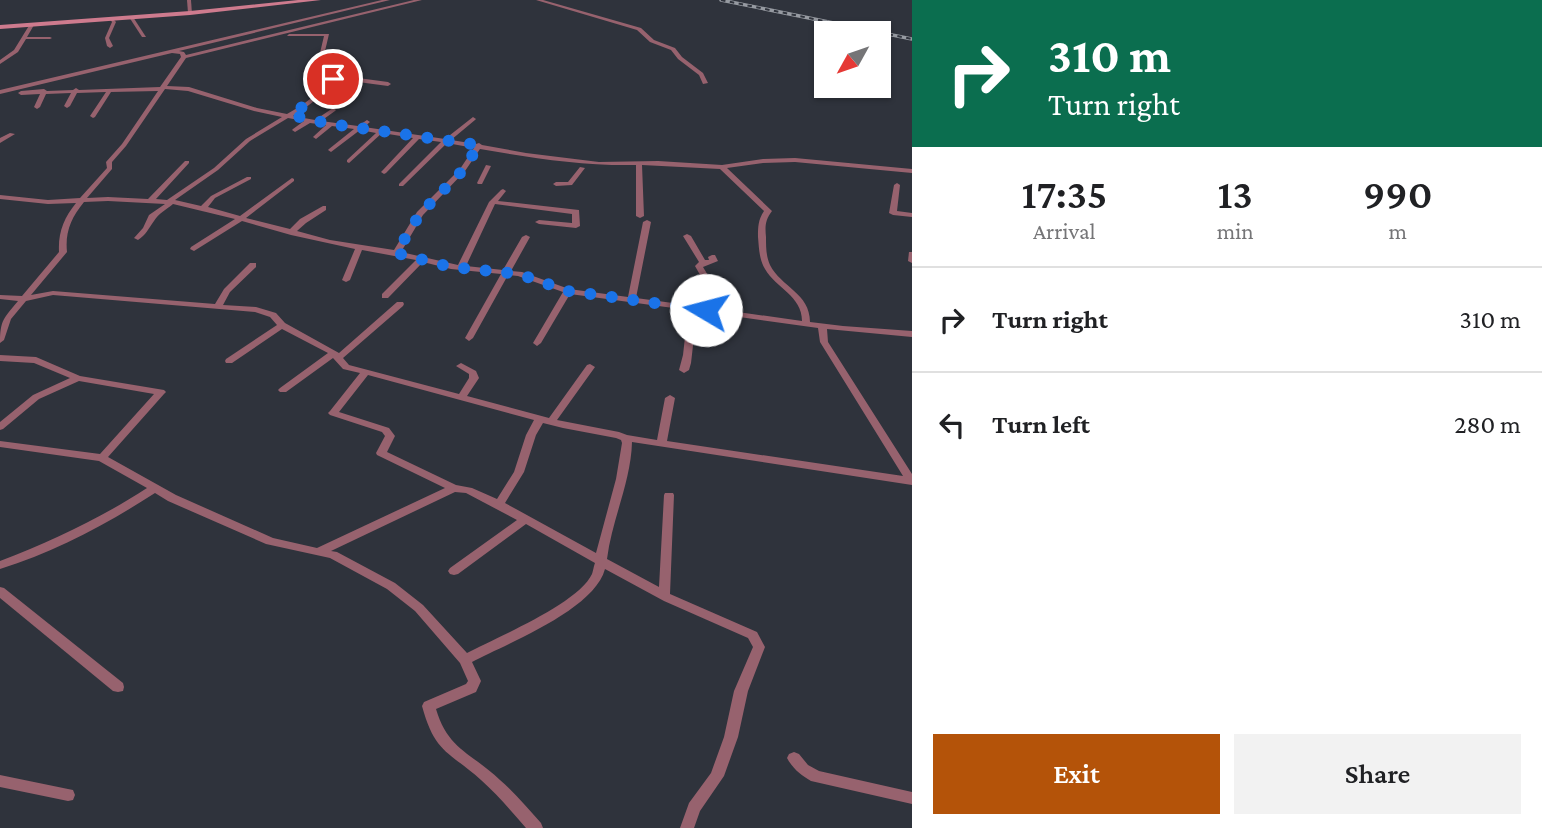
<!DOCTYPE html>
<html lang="en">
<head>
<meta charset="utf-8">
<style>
	body { margin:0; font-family:"Crimson Pro",serif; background:#f2f2f2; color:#202124; height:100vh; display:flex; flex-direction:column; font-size:26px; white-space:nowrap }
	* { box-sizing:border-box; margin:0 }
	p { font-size:23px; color:#757577 }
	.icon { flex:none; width:38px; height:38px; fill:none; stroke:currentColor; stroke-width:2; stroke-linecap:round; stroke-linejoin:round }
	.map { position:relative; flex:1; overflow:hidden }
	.details { display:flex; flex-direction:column; background:#fff; width:630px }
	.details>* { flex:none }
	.hud { background:#0b6e4f; color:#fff; overflow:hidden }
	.needle { width:46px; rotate:230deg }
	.tools { position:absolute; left:814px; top:21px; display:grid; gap:14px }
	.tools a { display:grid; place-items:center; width:77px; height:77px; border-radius:0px; background:#fff; box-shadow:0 2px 5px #0004; font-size:35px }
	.pin { position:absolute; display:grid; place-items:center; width:60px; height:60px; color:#fff; margin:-30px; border:4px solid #fff; border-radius:50%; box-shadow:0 2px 7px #0007 }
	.me { position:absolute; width:77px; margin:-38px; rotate:278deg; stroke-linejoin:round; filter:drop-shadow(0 0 5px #0008) }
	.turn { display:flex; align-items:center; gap:24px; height:147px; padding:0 21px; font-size:32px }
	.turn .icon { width:91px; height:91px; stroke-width:2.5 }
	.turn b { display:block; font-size:49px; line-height:60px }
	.eta { display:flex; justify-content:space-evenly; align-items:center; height:119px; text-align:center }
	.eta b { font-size:42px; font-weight:600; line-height:49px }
	.button { display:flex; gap:14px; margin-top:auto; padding:14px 21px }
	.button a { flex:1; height:80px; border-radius:0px; background:#b45309; color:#fff; font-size:28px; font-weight:600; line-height:80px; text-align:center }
	.button a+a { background:#f2f2f2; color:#202124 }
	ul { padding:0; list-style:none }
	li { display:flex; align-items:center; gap:21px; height:105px; padding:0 21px; border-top:2px solid #e0e0e0 }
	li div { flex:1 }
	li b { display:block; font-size:26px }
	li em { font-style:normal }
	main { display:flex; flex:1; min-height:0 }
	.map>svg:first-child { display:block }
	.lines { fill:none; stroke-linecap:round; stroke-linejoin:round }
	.street { fill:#97626e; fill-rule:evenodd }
	.secondary { fill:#ce7b8e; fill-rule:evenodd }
	.rail-casing { stroke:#969aa1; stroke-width:3.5 }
	.rail { stroke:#2f333c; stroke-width:2; stroke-dasharray:4.5; stroke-linecap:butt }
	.route { stroke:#1a73e8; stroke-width:12; stroke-dasharray:0 21.6 }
</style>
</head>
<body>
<main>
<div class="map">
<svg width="912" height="828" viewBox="0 0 912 828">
	<rect width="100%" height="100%" fill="#2f333c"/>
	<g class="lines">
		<!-- street -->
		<g class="street">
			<path d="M187 0H191L192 14 188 13Z"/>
			<path d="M382 0H390L179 51 184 52 186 55 414 0H422L186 58 167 86 189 87 257 108 287 114C305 104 316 96 328 79L343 76 388 82 391 84 388 86 343 80 332 81C320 98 310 105 293 116L315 120 333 108 336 110 335 111 321 121 358 126 367 120 370 122 364 127 445 139 473 117 476 119 475 120 451 140 476 144 479 143 482 145 526 153 599 162 658 161 722 165 763 159 795 158 912 169V173L795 162 763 163 727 168 772 211C765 220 765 227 766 237 766 247 766 256 770 265 781 287 810 293 810 322L843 326 912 331V337L827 329 828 342 912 474V485L632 442C631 482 612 519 607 559L659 587 664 495 665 493H673L674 495 670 594 757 632 765 647 748 691 738 737 724 776 700 811 694 828H680L689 803 711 773 724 737 734 691 753 647 748 638 664 601 605 569C594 610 508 643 472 662L481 681 476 692 436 709C448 750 472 753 500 780 515 793 528 809 541 823L543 828H526C512 812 498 795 481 780 449 751 435 754 422 706L424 702 466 684 468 681 460 663 415 611 387 589 330 558 266 544 168 501 155 493C107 524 55 552 0 569V561C52 541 101 518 147 488L99 461 0 447V441L100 454 154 394 79 381 39 399 3 429 0 430V422L33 395 70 378 34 363 0 361V355L36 357 80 376 164 390 166 392 164 394 108 457 176 495 273 538 317 548 445 488 377 455 376 453 385 436 382 432 330 415 328 413 330 411 360 373 343 369 333 358 286 392H280L278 390 280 388 328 353 282 329 232 363H226L225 361 226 359 277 325 270 317 255 312 53 295 26 301 11 319 4 340 0 343C0 320 4 318 18 301L0 299V295L22 296 59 252C58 232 64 218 76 203L48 204 0 199V195L48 200 80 198 107 168 106 162 122 144 158 91 111 92 95 117 93 118 90 116 106 92 77 93 70 106 67 108 64 106 71 93 46 94 40 107 37 109 34 107 40 94 21 95 18 93 21 91 44 89 47 91 73 90 76 88 79 90 160 87 181 57 180 54 172 53 0 94V90ZM165 89 188 91 254 111 282 117 246 139 214 168 167 200 156 199 189 163V161H185L148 199 108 197 87 198 112 169V162L126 146ZM288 118 304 121 293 129 292 130 295 132 310 123 326 125 314 136 313 137 316 139 332 126 354 129 329 149 328 150 331 152 360 130 376 133 347 160V162L349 163 382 133 413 138 382 171 381 172 384 174 386 173 419 139 441 142 399 184V186H403L447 143 474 148 460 169 417 212 394 250 330 240 297 231 306 223 326 210V206H323L300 219 290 229 246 218 294 181V179L292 178 240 216 208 207 215 198 251 179V177H247L211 196 201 206 175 200 218 170 250 141ZM480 149C532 158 582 166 636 165V216L640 218 644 216 642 165 720 169 764 211C758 220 758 227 758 237 759 248 759 259 765 269 776 288 802 296 802 321L710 308 712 282 703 267 718 261 715 255H712L708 257 709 260H705L691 236 687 234 683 236 699 262 695 266 704 282 702 307 636 298 651 222 647 220 643 222 628 297 569 289 522 272 511 271 530 237 526 235 522 237 503 270 466 266 495 204 572 214V223L539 220 535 222 539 224 576 228 580 226 579 210 498 201 506 191 503 189 501 190 489 202 458 265 401 252 423 215 465 171ZM108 201 165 204 149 215 143 228 134 238 138 240C146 235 148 229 154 221 158 214 167 209 173 204L235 219 191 247 190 249 194 251 242 221 291 235 355 249 342 280 346 282 350 280 362 250 416 260 382 294V298H388L423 262 451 269 501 274 465 338 469 341 473 338 508 275 518 276 563 292 533 343 537 346 541 343 570 294 688 310 683 355 679 370 684 373 689 370 691 363 697 311 818 328 820 342 903 476 667 441 675 398 670 395 665 398 657 440 627 435 619 432 557 420 595 367 590 364 587 365 549 418 467 396 479 378 476 371 461 363 456 366 469 374V378L459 394 349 365 343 358 403 306 404 304 403 302H397L339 353 285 323 276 313 256 307 223 305 230 292 256 267V263H250L224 289 215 304 53 291 31 295 67 252C65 232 71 218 84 202ZM368 375 534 420 526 435 514 472 497 499 472 488 456 485 387 452 395 436 389 428 339 412ZM543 423 563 428 616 438 621 440 622 443 616 479 596 553 505 503 524 472 536 435ZM455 492 466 493 517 520 450 568 448 571 450 574 454 575 458 574 526 524 595 563C594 565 593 571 592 574 578 604 497 637 467 653L423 605 395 583 337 552 331 551Z"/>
			<path d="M536 0H543L641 28 654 40 675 48 682 57 703 73 708 83 703 84 699 75 678 59 671 50 650 42 637 30Z"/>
			<path d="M129 17H133L146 37H142Z"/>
			<path d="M112 18 116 22 109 38 113 46 110 48 107 46 105 38 112 22 110 19Z"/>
			<path d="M30 24 34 25 27 37H50L52 38 50 39H26L18 52 0 64V60L14 50Z"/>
			<path d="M289 34H329L325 51 346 54 343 56 320 53 324 36H287Z"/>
			<path d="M10 133 15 134 0 143V138Z"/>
			<path d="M486 165 491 166 482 184H478L477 183Z"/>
			<path d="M580 167 585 168 572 185 556 186 553 184 556 182H568Z"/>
			<path d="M897 183 900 185 897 211 912 213V217L893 215 889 213 894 185Z"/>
			<path d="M909 252H912V263L908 261Z"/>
			<path d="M0 587 4 588 123 683 124 687 123 691 118 692 113 691 0 598Z"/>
			<path d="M794 752 799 754 808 765 819 771 912 792V804L811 781C801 775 793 769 787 758L789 754Z"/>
			<path d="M0 775 68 789 73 790 75 795 73 800 68 801 0 787Z"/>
		</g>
		<!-- secondary -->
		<path class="secondary" d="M298 0H321L190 15 0 29V25L190 11Z"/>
		<defs>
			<path id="rail" d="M721 0 912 39"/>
		</defs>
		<!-- rail casing -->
		<use href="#rail" class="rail-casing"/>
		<!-- rail -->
		<use href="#rail" class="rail"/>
	</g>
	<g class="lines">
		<!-- route -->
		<path class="route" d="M333 79 330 80 320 94 291 115 331 124 479 145 463 170 420 214 396 253 451 267 519 274 568 291 706 310"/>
	</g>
</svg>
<div class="tools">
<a><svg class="needle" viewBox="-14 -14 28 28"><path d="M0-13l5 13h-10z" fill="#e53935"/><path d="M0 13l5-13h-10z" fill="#757577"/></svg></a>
</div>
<div class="pin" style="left:333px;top:79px;background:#d93025"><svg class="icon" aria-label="arrive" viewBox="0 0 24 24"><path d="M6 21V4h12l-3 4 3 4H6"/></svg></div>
<svg class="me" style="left:706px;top:310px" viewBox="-20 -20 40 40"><circle r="19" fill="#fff"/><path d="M0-13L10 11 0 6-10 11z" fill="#1a73e8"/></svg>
</div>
<section class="details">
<div class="hud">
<div class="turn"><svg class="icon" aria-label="right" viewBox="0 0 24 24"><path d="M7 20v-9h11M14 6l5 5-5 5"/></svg><div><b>310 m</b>Turn right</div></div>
</div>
<div class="eta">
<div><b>17:35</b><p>Arrival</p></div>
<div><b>13</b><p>min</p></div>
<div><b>990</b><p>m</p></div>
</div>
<ul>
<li><svg class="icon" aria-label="right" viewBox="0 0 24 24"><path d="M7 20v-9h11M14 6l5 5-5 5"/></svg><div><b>Turn right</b></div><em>310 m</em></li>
<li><svg class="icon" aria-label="left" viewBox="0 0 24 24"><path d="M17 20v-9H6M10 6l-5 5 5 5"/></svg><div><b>Turn left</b></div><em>280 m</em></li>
</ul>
<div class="button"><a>Exit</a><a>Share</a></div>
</section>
</main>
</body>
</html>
